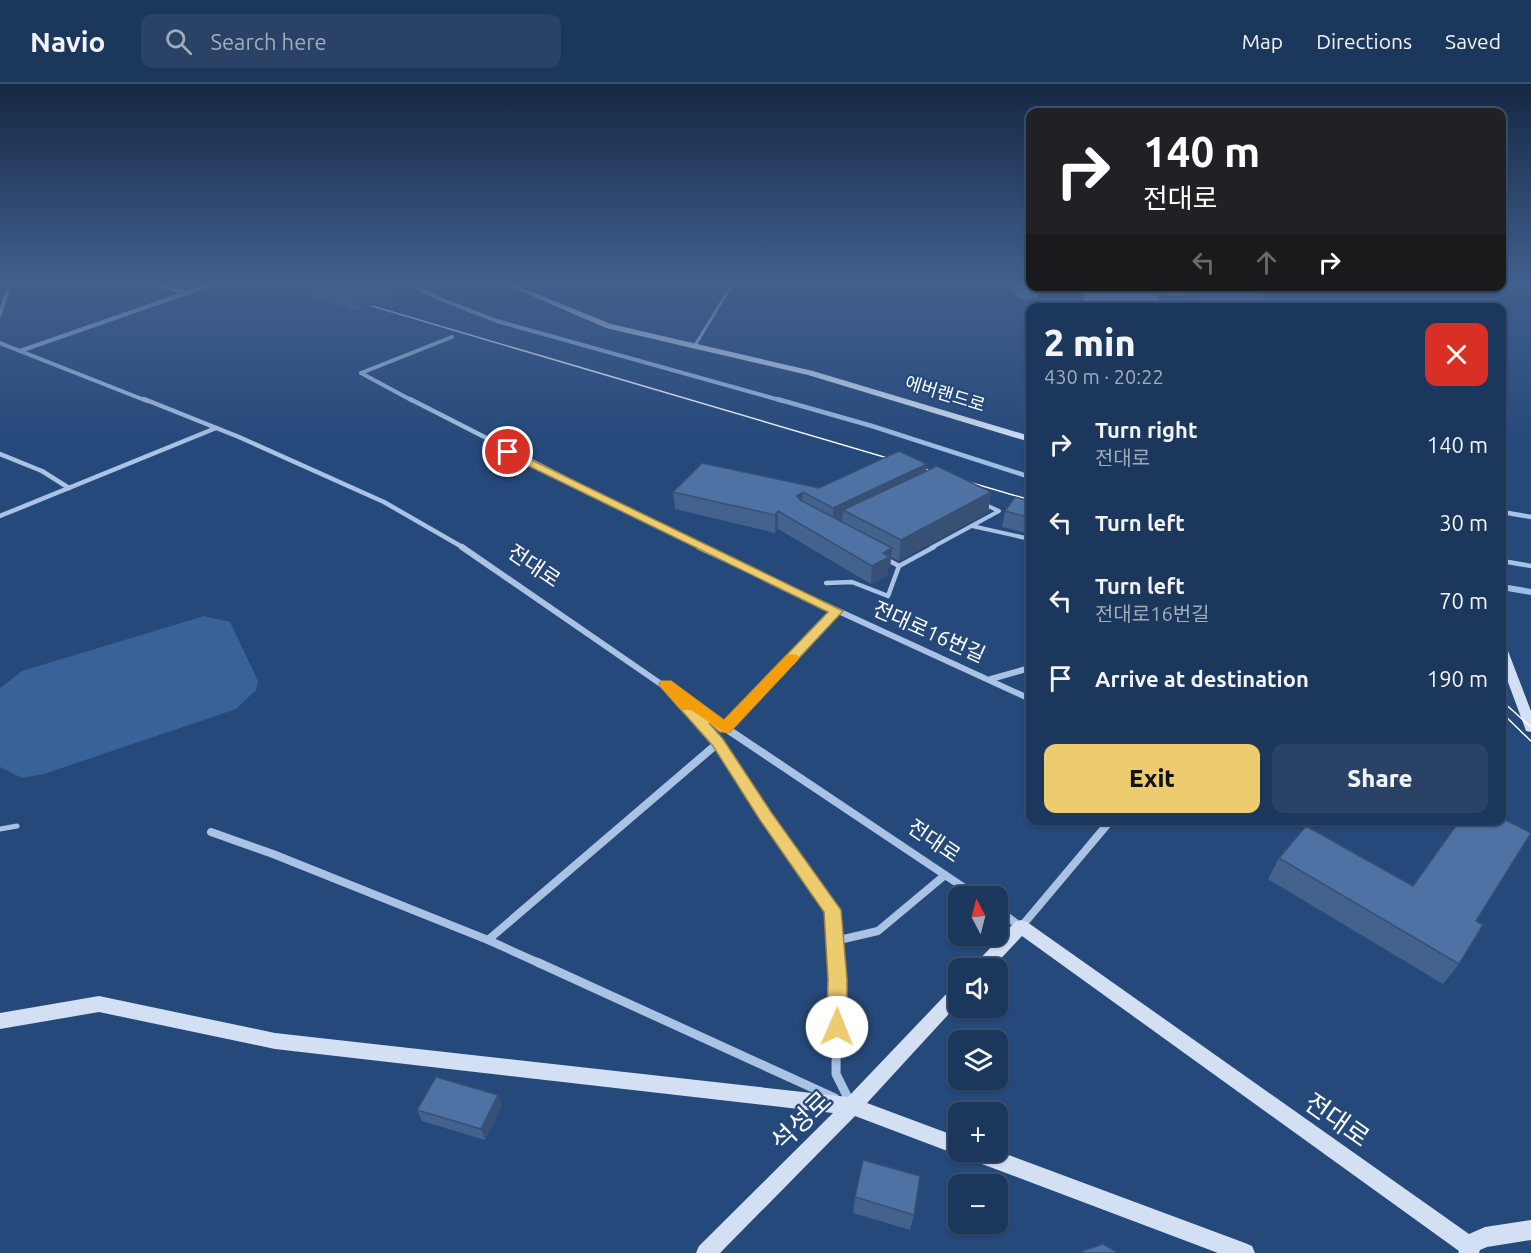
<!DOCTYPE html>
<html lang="en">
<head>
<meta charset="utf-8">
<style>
	body { margin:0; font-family:Ubuntu,"Noto Sans KR",sans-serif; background:#294265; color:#f1f3f6; height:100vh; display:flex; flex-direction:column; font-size:22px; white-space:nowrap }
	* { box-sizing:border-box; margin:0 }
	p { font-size:20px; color:#a0acbb }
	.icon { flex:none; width:33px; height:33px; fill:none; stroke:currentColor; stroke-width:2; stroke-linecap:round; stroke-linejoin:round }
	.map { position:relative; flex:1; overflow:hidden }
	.sheet { position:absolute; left:1026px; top:219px; width:480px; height:522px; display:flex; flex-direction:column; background:#1c375c; border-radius:12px; box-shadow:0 2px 4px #0004,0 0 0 2px #3a5172 }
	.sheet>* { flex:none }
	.top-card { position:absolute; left:1026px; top:24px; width:480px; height:183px; border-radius:12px; box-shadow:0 2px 4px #0004,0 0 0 2px #3a5172; background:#202124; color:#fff; overflow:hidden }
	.needle { width:39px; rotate:353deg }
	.tools { position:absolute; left:948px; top:802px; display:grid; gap:12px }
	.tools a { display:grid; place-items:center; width:60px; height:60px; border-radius:12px; background:#1c375c; box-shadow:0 2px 4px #0004,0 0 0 2px #3a5172; font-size:30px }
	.pin { position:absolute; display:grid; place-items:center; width:51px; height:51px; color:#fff; margin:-26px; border:3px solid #fff; border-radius:50%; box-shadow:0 2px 6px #0007 }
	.me { position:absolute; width:66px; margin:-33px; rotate:1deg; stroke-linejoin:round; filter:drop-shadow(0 0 4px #0008) }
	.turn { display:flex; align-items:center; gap:21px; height:126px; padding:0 18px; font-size:27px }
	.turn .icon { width:78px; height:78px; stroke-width:2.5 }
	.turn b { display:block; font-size:42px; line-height:51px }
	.lanes { display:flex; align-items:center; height:57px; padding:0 18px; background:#0003; justify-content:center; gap:30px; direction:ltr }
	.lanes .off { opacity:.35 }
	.round { display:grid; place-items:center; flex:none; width:63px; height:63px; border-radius:12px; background:#294265 }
	.overview { display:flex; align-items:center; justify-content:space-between; height:102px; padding:0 18px }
	h1 { font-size:36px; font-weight:800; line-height:45px }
	.primary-button { display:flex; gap:12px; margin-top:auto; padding:12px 18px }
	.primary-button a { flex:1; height:69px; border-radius:12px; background:#edcc6f; color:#111; font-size:24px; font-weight:800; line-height:69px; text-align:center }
	.primary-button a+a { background:#294265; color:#f1f3f6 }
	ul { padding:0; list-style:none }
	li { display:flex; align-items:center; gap:18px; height:78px; padding:0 18px }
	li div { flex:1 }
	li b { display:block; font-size:22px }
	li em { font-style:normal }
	header { display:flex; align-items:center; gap:36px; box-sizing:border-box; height:84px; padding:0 30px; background:#1c375c; border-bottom:2px solid #3a5172 }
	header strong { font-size:28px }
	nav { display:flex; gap:33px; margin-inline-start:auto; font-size:21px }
	.search { width:420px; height:54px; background:#294265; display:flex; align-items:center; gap:15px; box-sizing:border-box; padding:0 21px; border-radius:12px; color:#a0acbb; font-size:22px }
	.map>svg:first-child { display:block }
	.green { fill:#396298 }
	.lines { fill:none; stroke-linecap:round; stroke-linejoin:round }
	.stream-far2 { stroke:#9ebde5; stroke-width:4 }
	.stream-far1 { stroke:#9ebde5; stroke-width:4.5 }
	.stream { stroke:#9ebde5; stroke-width:6 }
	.taxiway { fill:#92a4bd; fill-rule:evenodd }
	.runway { fill:#92a4bd; fill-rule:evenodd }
	.lane-far3 { stroke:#aac3e4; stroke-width:3 }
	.lane-far2 { stroke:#aac3e4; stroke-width:4 }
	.lane-far1 { stroke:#aac3e4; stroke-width:4.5 }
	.lane { stroke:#aac3e4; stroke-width:5 }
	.street-far4 { stroke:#aac3e4; stroke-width:4 }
	.street-far3 { stroke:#aac3e4; stroke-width:4.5 }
	.street-far2 { stroke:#aac3e4; stroke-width:6 }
	.street-far1 { stroke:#aac3e4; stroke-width:8 }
	.street { stroke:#aac3e4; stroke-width:9 }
	.secondary { fill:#d3e0f4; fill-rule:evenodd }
	.tram { stroke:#fff; stroke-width:1.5 }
	.wall { fill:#43628d }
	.shaded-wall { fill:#375073 }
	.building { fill:#4e72a4; stroke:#375073; stroke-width:1.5 }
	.route { fill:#edcc6f; stroke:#9a8548; stroke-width:1.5 }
	.slow { fill:#f59e0b }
	.labels { text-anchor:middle; stroke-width:4.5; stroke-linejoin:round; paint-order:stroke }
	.far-street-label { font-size:18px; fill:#fff; stroke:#26497b }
	.street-label { font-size:21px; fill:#fff; stroke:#26497b }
	.near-street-label { font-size:26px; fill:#fff; stroke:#26497b }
</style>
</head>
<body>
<header>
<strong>Navio</strong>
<div class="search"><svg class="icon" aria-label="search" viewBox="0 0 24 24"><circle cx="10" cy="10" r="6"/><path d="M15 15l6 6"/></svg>Search here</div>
<nav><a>Map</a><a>Directions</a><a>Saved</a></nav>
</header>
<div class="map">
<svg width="1531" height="1169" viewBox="0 0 1531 1169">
	<rect width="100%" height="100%" fill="#26497b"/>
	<!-- green -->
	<path class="green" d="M204 532 230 538 258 597 256 606 236 625 44 690 22 694 0 683V604L22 587Z"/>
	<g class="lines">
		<!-- stream-far2 -->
		<path class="stream-far2" d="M408 199 438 214 497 237 783 317"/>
		<!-- stream-far1 -->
		<path class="stream-far1" d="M777 315 872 342 1030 393"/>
		<!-- stream -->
		<path class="stream" d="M1502 503 1531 508"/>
		<!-- taxiway -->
		<g class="taxiway">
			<path d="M1013 199H1030V202H1043L1037 213 1027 216 1017 213 1011 202Z"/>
			<path d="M1078 202H1112V203L1108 209 1098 212 1082 208Z"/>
			<path d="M1139 202H1213L1209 208C1189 213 1163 213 1143 208Z"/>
		</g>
		<!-- runway -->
		<path class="runway" d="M1080 202H1153L1162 224H1086Z"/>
		<!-- lane-far3 -->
		<path class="lane-far3" d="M694 263 733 199"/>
		<!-- lane-far2 -->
		<g class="lane-far2">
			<path d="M972 442 1030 455"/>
			<path d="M931 464 999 427 986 421"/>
		</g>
		<!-- lane-far1 -->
		<g class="lane-far1">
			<path d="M1502 477 1531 482"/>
			<path d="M899 482 934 463"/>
			<path d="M826 499 852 498 888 512 899 482 886 475"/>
		</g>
		<!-- lane -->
		<path class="lane" d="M0 745 17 742"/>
		<!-- street-far4 -->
		<g class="street-far4">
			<path d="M150 199 185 209"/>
			<path d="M0 230 10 199"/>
			<path d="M0 259 147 317"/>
			<path d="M20 267 215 199"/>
			<path d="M361 289 413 317"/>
			<path d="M361 289 452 253"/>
		</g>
		<!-- street-far3 -->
		<g class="street-far3">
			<path d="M144 315 239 353 384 418 464 464"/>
			<path d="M410 315 702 464"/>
			<path d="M0 370 42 387 69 404"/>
			<path d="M1502 428 1531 433"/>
			<path d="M0 432 216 344"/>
		</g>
		<!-- street-far2 -->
		<g class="street-far2">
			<path d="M462 463 732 649"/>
			<path d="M699 463 1030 615"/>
			<path d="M991 595 1030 584"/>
			<path d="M675 610 709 649"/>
			<path d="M725 644 836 527"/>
		</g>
		<!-- street-far1 -->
		<g class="street-far1">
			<path d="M708 647 833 826 837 880"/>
			<path d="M730 647 978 813"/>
			<path d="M211 748 273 770 488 856"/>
			<path d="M998 826 1021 843 1111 736"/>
			<path d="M835 857 878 847 945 791"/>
			<path d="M541 880 488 856 718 659"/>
		</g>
		<!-- street -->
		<g class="street">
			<path d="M537 878 835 1014"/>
			<path d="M837 878 836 990 850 1018"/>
		</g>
		<!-- secondary -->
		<g class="secondary">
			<path d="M502 199H510L611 240 813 287 1030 352V358L808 291 606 244Z"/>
			<path d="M1502 563 1508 567 1531 627V648L1526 647 1525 644 1502 582Z"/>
			<path d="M1021 836 1027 838 1469 1150 1485 1143 1531 1136V1156L1487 1163 1480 1166 1479 1169H1458L1459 1167 1022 852 991 885H973L975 880 1015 838Z"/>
			<path d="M958 902V920L867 1019 958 1053V1068L998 1067 1245 1159 1252 1162 1255 1169H1218L974 1077 967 1075 965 1068 958 1071 855 1032 720 1169H696L699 1162 833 1029 275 965 99 928 0 945V929L99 912 275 949 848 1013 952 904Z"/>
		</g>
		<!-- tram -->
		<g class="tram">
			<path d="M372 222 1030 416"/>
			<path d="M1502 617 1531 643"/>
			<path d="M1502 629 1531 657"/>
		</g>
	</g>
	<!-- wall -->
	<g class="wall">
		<path d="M305 199 391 214 359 227 308 211Z"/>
		<path d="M1188 205 1270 224H1188L1184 217Z"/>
		<path d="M927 380 926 387 991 408 988 428 899 477 891 473 890 483 888 484 887 492 871 500 778 445 775 449 675 425 673 408 819 404Z"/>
		<path d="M1030 417V450L1002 443 1005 427Z"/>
		<path d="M1279 774 1476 837 1459 880 1443 900 1268 795Z"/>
		<path d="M498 1011 502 1022 485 1056 422 1037 417 1026Z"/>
		<path d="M855 1113 914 1131 910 1146 853 1129Z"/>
	</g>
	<!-- shaded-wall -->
	<g class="shaded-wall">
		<path d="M388 202 391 214 359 227 356 214Z"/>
		<path d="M927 380 925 397 843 426 842 437 833 442V424Z"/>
		<path d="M803 408 802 426 797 412Z"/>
		<path d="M991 408 988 428 899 477 901 456Z"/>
		<path d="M778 427V445L775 449V431Z"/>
		<path d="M892 464 890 483 888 484 887 492 871 500 872 482 883 469Z"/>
		<path d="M498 1011 502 1022 485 1056 481 1045Z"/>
	</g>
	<!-- building -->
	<g class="building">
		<path d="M305 199H376L388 202 356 214Z"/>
		<path d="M1188 205 1259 208 1270 224 1196 221Z"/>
		<path d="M899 367 927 380 833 424 803 408 797 412 800 416 892 464 883 469 889 473 872 482 778 427 775 431 673 408 702 379 819 404Z"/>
		<path d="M937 382 991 408 901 456 843 426Z"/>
		<path d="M1015 413 1030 417V434L1005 427Z"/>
		<path d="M1502 734 1531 749 1476 837 1483 841 1459 880 1279 774 1306 742 1413 802 1460 736H1502Z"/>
		<path d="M436 993 498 1011 481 1045 417 1026Z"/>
		<path d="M863 1076 920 1092 914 1131 855 1113Z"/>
		<path d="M1103 1160 1118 1169H1083L1082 1167Z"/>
	</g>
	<!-- sky -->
	<linearGradient id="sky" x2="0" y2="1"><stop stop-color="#152844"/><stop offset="0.55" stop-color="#415f8d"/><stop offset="1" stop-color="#415f8d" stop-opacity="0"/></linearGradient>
	<rect width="1531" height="362" fill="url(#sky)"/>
	<!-- route -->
	<path class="route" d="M504 366H511L843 527 730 648H720L709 639 723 655 771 728 841 826 847 895V943L844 949 837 952 830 949 827 943 828 895 824 828 760 736 713 662 659 601 661 597H671L724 636 828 528 504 370Z"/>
	<!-- slow -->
	<path class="slow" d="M792 570 797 571 799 574 797 577 730 648 725 649 691 626H681L659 601 661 597H671L724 636 787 571Z"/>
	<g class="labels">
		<!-- far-street labels -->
		<g class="far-street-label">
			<text transform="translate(945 310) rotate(17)" y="6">에버랜드로</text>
		</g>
		<!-- street labels -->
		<g class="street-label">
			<text transform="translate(534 482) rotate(34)" y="7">전대로</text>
			<text transform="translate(929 548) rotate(24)" y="7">전대로16번길</text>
			<text transform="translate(934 757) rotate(34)" y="7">전대로</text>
		</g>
		<!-- near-street labels -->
		<g class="near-street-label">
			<text transform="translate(1337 1036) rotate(35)" y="9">전대로</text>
			<text transform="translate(801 1037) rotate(-44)" y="9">석성로</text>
		</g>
	</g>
</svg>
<div class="tools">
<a><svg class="needle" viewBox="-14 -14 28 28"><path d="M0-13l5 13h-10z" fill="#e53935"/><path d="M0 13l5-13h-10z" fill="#a0acbb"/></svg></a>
<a><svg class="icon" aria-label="sound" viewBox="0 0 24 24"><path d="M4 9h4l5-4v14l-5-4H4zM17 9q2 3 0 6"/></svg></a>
<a><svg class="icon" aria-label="layers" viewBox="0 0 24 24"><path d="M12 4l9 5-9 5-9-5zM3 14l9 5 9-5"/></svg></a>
<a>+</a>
<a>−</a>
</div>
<div class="pin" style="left:508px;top:368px;background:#d93025"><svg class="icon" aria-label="arrive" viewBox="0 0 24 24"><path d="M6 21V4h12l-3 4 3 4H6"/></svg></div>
<svg class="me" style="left:837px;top:943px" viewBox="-20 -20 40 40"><circle r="19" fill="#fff"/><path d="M0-13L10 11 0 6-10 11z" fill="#edcc6f"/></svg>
<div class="top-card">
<div class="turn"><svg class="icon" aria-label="right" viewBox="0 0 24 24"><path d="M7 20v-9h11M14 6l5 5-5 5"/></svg><div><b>140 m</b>전대로</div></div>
<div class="lanes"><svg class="icon off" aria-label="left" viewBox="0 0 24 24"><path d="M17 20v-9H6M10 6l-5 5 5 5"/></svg><svg class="icon off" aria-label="ahead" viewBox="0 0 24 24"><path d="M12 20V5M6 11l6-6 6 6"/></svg><svg class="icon" aria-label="right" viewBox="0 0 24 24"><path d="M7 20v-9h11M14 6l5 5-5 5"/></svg></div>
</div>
<section class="sheet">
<div class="overview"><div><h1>2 min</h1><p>430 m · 20:22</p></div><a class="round" style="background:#d93025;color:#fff"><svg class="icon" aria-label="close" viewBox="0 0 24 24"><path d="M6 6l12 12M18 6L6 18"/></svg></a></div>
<ul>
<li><svg class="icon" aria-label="right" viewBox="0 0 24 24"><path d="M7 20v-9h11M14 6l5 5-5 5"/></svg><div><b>Turn right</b><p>전대로</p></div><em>140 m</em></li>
<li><svg class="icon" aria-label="left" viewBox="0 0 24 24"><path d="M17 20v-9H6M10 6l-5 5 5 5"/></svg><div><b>Turn left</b></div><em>30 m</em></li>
<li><svg class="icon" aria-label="left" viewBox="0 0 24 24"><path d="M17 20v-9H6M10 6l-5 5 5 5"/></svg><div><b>Turn left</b><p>전대로16번길</p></div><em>70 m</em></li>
<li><svg class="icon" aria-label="arrive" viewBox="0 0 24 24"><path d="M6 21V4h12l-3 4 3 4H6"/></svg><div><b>Arrive at destination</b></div><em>190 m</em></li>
</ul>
<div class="primary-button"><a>Exit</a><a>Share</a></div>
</section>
</div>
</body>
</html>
